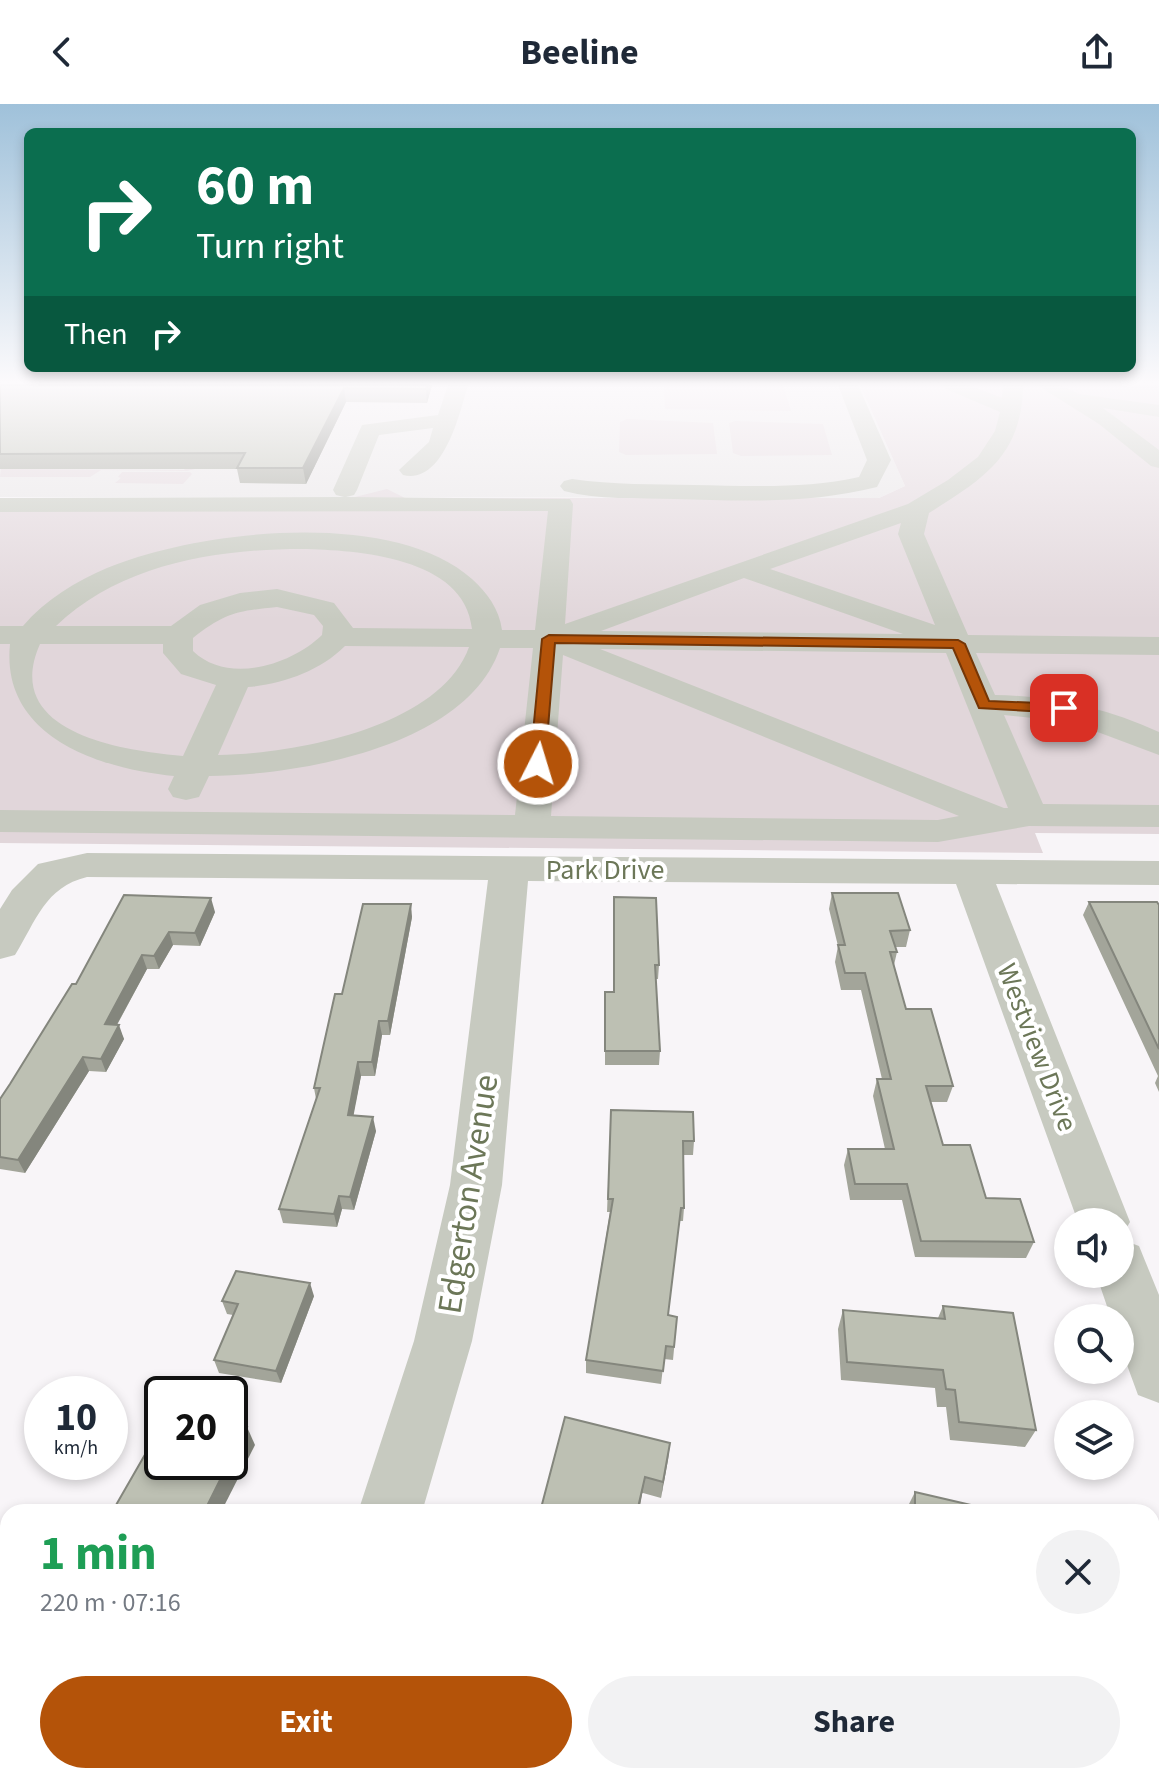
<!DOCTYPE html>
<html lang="en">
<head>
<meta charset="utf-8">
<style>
	body { margin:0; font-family:"Source Sans 3",sans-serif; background:#f2f2f3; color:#1f2937; height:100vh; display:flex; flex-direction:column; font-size:30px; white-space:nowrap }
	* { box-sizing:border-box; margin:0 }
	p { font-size:26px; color:#747a83 }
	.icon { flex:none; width:44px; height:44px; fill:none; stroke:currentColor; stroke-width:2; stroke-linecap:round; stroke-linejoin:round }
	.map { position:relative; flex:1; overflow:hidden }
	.panel { position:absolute; left:0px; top:1400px; width:1160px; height:280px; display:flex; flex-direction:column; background:#fff; border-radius:24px 24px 0 0; box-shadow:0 4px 12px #0003 }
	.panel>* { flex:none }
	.guide { position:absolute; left:24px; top:24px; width:1112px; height:244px; border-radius:12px; box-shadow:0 4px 12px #0003; background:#0b6e4f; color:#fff; overflow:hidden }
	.controls { position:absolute; left:1054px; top:1104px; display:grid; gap:16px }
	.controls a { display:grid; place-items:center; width:80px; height:80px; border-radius:50%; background:#fff; box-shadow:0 4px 12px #0003; font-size:40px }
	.speed { position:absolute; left:24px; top:1272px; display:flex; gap:16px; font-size:40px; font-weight:700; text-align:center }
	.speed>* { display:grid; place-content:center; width:104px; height:104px; border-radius:50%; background:#fff; box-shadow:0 4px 12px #0003; line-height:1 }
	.speed small { font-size:20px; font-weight:400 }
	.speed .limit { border:4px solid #111; border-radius:12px; background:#fff; color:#111 }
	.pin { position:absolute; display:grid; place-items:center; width:68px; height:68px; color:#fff; margin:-34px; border-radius:16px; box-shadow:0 4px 12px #0006 }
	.me { position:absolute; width:88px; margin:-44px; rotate:5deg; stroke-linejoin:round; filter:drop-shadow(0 0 6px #0008) }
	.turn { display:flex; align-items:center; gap:28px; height:168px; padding:0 40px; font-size:36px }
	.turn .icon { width:104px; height:104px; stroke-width:2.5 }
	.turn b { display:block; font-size:56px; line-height:68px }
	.then { display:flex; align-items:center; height:76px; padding:0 40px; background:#0003; gap:16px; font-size:30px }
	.round { display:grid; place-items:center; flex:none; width:84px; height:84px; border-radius:42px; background:#f2f2f3 }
	.summary { display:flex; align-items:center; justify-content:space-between; height:136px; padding:0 40px }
	h1 { font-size:48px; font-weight:700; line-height:60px; color:#1e9e55 }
	.action { display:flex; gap:16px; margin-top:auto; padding:16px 40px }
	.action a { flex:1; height:92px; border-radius:48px; background:#b45309; color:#fff; font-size:32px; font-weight:700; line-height:92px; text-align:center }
	.action a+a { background:#f2f2f3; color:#1f2937 }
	header { display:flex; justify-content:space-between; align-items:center; height:104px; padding:0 40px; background:#fff; font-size:36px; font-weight:700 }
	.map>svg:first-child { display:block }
	.built { fill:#e8e6e6 }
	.green { fill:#e1d6da }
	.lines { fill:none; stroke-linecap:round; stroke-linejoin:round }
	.minor { fill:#c7cac0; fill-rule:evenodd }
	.wall { fill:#a3a59a }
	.shaded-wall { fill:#84867d }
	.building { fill:#bdc0b3; stroke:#84867d; stroke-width:2 }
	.route { fill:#b45309; stroke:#753606; stroke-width:2 }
	.labels { text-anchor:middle; stroke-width:8; stroke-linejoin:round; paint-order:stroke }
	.street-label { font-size:28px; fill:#6c7758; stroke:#fff }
	.near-street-label { font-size:34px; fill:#6c7758; stroke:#fff }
</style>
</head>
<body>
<header><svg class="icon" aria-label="back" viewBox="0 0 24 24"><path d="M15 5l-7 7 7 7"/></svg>Beeline<svg class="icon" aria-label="share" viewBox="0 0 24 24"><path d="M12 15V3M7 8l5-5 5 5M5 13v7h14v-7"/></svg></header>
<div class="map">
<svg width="1159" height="1680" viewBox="0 0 1159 1680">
	<rect width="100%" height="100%" fill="#f8f5f8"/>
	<!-- built -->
	<path class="built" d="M0 281H860L905 382 879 394 0 393Z"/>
	<!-- green -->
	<g class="green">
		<path d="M664 281H783L791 307 665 305Z"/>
		<path d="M860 281H1159V730L1035 729 1043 749 0 739V394H351L387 385 405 394H879L905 382Z"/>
		<path d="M627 315 713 319 717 350 626 351 619 348 620 318Z"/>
		<path d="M735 317 823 320 832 351 741 352 733 349 729 319Z"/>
		<path d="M189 360 195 365 187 367 101 366 90 373H0L1 365 184 366Z"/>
		<path d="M122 368H190L192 370 183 380 115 379 121 374 118 373Z"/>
	</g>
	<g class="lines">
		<!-- minor -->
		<g class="minor">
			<path d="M448 281H468C460 308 444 381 403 371L399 366 429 338 433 324 379 331 357 386 354 391 346 393 570 395 573 400 565 520 908 400 948 376 978 353 995 327 1000 308 946 285 943 281H969L1002 294 1003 281H1023C1022 351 985 374 929 409L924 430 968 531 1159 533V551L976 549 995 591C1053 592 1106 604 1159 628V651L1071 618 1004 611 1043 700 1159 701V723L1029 722 938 738 0 728V706L515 711 533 544H500C467 643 299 671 209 672L199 693 186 696 173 693 168 685 174 672C111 666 0 638 10 540H0V522H23C45 496 76 477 107 464 198 426 393 404 472 475 487 489 499 504 502 526H535L548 407 0 408V394L344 393 336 391 333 386 362 321 438 311ZM901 419 898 430 935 521 770 465ZM302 445C357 446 465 453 472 525L353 524 334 499 277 485 240 489 200 501 171 522H56C121 460 216 445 302 445ZM744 474 903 530 601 527ZM277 503 314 511 323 522 322 531C291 561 228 581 193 547V534C225 509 237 507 277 503ZM40 540H163V549L181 570 216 581 183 652C125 647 0 630 40 540ZM345 542 469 543C440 624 293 650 218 651L248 583C283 580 320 567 345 542ZM600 545 946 549 1008 704H1004ZM563 551 959 712 938 716 551 712Z"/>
			<path d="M838 281H858L891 356 877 383C810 400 743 397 674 395 638 394 599 396 564 387L560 382 564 377 572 375C613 381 654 380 694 381 750 382 805 385 859 373L867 356Z"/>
			<path d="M1037 281H1061L1079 290 1159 301V313L1103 304 1159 346V364L1151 362 1099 320Z"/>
			<path d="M87 749 1159 757V781L996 780 1130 1118 1120 1135 1139 1142 1159 1191V1299L1138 1291 1120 1242V1214H1111L1096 1170H1120V1118H1078L956 780 528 777 502 1081 472 1237 422 1408H358L414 1237 450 1081 488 776 87 773C45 783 36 817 15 851L0 855V805L12 786 38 760Z"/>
			<path d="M237 1672H312L309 1680H234Z"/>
		</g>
	</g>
	<!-- wall -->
	<g class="wall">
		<path d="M0 281H432L427 299 346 298 306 380 240 379 237 365H0Z"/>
		<path d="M832 789 910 826 906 843H895L897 848 894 861 906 905 953 982 947 998H931L943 1041 986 1094 1034 1138 1026 1154 915 1153 902 1096H850L844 1061 848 1045H885L873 992 877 975H882L861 886H841L835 858 838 842 829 805Z"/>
		<path d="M124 791 215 808 200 842 173 841 159 865H147L117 921 124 935 106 968 89 967 25 1069 0 1065V995L76 880Z"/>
		<path d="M614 793 659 861 658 875H656L660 947 659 961H605V888H614Z"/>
		<path d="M1089 798 1159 801V988L1155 979 1158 972 1083 811Z"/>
		<path d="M412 813 390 931H382L375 972H361L353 1011 376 1027 354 1106 342 1105 337 1123 283 1119 279 1105 316 995 314 984 342 890Z"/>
		<path d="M611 1006 694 1037 693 1051H683L684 1104 683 1117H679L668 1211 677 1213 673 1256 664 1255 661 1280 586 1269V1256L610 1108H607Z"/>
		<path d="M314 1192 281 1279 219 1269 214 1256 233 1211 227 1210 222 1197Z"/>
		<path d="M943 1202 1036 1326 1025 1343 950 1336 946 1303H937L935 1284 841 1276 838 1225 843 1206 938 1214Z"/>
		<path d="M670 1339 661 1394 643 1389 540 1408Z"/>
		<path d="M915 1388 1001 1408H907V1404Z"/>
		<path d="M931 1672H993L1013 1680H930Z"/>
	</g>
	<!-- shaded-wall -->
	<g class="shaded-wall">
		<path d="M427 281H432L427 299 426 285Z"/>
		<path d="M344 284 346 298 306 380 303 364Z"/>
		<path d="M211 794 215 808 200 842 195 829Z"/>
		<path d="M411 800 412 813 390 931 388 917Z"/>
		<path d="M169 828 173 841 159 865 154 852Z"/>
		<path d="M142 851 147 865 110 933 105 920Z"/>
		<path d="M379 917 382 931 375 972 372 958Z"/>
		<path d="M119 921 124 935 106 968 101 955Z"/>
		<path d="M83 953 89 967 25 1069 18 1056Z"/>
		<path d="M358 958 361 972 351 1025 348 1011Z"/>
		<path d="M373 1013 376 1027 354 1106 350 1093Z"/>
		<path d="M339 1092 342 1105 337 1123 334 1110Z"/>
		<path d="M310 1179 314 1192 281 1279 276 1267Z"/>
		<path d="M247 1323 255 1341 221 1408H204Z"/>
		<path d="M670 1339 668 1356 661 1394 663 1378Z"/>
		<path d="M645 1373 639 1408H637Z"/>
		<path d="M71 1672H85L80 1680H66Z"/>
	</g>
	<!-- building -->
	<g class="building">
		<path d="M0 281H427L426 285 344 284 303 364H237L245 349 0 350Z"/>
		<path d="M832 789H898L910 826 890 827 897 848H890L906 905H931L953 982H926L943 1041H970L986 1094 1020 1095 1034 1138 921 1137 907 1080H855L848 1045H894L877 975H891L865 869H845L838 841H845Z"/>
		<path d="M124 791 211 794 195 829 169 828 154 852 142 851 105 920 119 921 101 955 83 953 18 1056 0 1053V995L10 980 72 880H76Z"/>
		<path d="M614 793 656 794 659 861H655L660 947H605V888H614Z"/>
		<path d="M1089 798H1157L1159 801V945Z"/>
		<path d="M363 800H411L388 917H379L372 958H358L348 1011 373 1013 350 1093 339 1092 334 1110 279 1105 320 984H314L335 890H342Z"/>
		<path d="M611 1006 693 1008 694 1037H683L684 1104H681L668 1211 677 1213 674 1243 666 1242 663 1267 586 1256 613 1095H608Z"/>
		<path d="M236 1167 310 1179 276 1267 214 1256 238 1200 222 1197Z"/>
		<path d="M943 1202 1013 1209 1036 1326 959 1318 955 1286 946 1285 943 1266 847 1258 843 1206 945 1215Z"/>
		<path d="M565 1313 670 1339 663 1378 645 1373 637 1408H540Z"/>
		<path d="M230 1318 247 1323 230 1357Z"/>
		<path d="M162 1321V1358H229L204 1408H112Z"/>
		<path d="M915 1388 1001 1408H915Z"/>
		<path d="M8 1620V1672H71L66 1680H0V1632Z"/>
		<path d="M468 1672H581L579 1680H466Z"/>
		<path d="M937 1672H993L1013 1680H936Z"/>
	</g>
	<!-- sky -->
	<linearGradient id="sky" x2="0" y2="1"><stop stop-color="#9fc1da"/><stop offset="0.54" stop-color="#fcfafc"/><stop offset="1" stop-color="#fcfafc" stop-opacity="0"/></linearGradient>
	<rect width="1159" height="516" fill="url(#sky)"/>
	<!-- route -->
	<path class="route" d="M549 531 958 536 965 540 989 597 1064 600 1071 604 1064 609 979 604 953 544 555 539 545 660 538 665 530 660 542 535Z"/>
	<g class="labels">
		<!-- street labels -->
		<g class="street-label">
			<text x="605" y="775">Park Drive</text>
			<text transform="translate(1038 943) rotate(69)" y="10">Westview Drive</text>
		</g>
		<!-- near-street labels -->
		<g class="near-street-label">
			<text transform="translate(467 1090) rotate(-81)" y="12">Edgerton Avenue</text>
		</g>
	</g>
</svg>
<div class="controls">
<a><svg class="icon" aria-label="sound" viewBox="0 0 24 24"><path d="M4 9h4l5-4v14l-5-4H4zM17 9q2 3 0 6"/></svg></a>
<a><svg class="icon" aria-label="search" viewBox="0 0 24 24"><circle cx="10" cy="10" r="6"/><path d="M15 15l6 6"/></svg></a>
<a><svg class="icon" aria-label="layers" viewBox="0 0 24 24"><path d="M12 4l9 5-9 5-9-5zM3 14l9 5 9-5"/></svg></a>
</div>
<div class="speed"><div>10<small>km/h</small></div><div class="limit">20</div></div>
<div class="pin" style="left:1064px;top:604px;background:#d93025"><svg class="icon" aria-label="arrive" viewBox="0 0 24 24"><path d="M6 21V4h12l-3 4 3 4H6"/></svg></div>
<svg class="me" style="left:538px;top:660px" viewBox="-20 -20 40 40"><circle r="17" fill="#b45309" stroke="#fff" stroke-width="3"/><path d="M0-11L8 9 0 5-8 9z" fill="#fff"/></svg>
<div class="guide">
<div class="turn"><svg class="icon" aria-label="right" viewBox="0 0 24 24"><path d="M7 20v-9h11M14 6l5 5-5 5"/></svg><div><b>60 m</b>Turn right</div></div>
<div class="then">Then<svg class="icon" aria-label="right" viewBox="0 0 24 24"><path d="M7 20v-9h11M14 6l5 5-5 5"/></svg></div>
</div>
<section class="panel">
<div class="summary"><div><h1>1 min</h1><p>220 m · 07:16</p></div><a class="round"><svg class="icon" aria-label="close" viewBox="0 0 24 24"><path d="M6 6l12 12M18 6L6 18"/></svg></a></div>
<div class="action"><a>Exit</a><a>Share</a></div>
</section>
</div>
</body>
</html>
